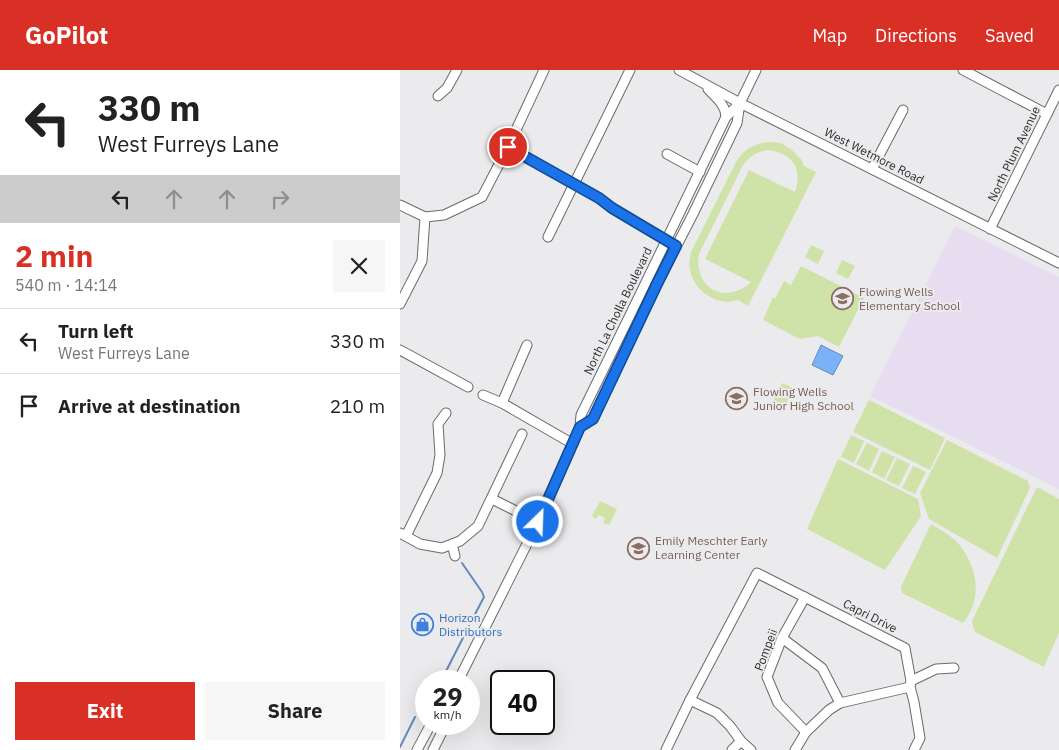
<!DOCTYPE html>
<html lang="en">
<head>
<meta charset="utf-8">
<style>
	body { margin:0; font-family:"IBM Plex Sans",sans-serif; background:#f6f6f6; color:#222; height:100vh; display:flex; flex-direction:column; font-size:19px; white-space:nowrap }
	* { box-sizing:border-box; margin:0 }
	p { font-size:16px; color:#767676 }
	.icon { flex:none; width:28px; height:28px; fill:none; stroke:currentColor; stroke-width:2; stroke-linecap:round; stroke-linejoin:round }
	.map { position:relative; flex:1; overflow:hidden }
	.panel { display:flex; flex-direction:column; background:#fff; width:400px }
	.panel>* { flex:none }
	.top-card { background:#fff; color:#222; overflow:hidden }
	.speed { position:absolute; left:15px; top:600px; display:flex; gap:10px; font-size:25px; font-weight:700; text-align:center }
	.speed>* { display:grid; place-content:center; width:65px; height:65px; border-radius:50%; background:#fff; box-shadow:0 5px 20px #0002; line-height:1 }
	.speed small { font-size:12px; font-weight:400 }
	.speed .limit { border:2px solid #111; border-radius:8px; background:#fff; color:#111 }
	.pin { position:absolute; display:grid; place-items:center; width:42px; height:42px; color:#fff; margin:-21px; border:2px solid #fff; border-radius:50%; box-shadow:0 1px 5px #0007 }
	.me { position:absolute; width:55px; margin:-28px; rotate:24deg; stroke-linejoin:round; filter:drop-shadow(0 0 4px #0008) }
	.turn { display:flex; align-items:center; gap:18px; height:105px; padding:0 15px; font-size:22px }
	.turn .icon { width:65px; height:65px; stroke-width:2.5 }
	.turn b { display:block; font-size:35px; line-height:42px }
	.lanes { display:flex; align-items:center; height:48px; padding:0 15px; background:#0003; justify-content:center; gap:25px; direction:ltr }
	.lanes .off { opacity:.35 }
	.round { display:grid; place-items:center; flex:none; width:52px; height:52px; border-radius:0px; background:#f6f6f6 }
	.head { display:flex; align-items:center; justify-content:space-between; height:85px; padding:0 15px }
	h1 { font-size:30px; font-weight:700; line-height:38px; color:#d93025 }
	.button { display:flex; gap:10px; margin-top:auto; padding:10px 15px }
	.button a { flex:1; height:58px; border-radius:0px; background:#d93025; color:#fff; font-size:20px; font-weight:700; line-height:58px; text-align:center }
	.button a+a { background:#f6f6f6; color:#222 }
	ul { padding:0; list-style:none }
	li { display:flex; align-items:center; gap:15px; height:65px; padding:0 15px; border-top:1px solid #e0e0e0 }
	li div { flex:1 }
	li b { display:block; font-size:19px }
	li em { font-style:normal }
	header { display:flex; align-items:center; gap:30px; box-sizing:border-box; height:70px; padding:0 25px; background:#d93025; color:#fff }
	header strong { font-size:24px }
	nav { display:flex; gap:28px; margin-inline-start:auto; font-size:18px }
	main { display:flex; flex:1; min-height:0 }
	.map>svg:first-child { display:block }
	.industrial { fill:#e7ddf1 }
	.green { fill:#cfe2a7; fill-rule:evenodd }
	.water { fill:#7ab2fa; stroke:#638abd }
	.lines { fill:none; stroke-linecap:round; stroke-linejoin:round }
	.stream { stroke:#638abd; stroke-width:2 }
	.minor-casing { stroke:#696a6c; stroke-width:11 }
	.minor { stroke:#fff; stroke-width:9 }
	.route-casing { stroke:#114b97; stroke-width:12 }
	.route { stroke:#1a73e8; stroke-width:9 }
	.labels { text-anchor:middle; stroke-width:4; stroke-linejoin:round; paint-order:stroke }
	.street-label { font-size:12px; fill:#2d2d2e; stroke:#ebebed }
	.education-label { font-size:12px; fill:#785e54; stroke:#ebebed; text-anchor:start }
	.shop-label { font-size:12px; fill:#366cbe; stroke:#ebebed; text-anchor:start }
</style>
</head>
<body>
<header>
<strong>GoPilot</strong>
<nav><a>Map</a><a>Directions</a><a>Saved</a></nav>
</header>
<main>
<section class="panel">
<div class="top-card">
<div class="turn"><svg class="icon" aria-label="left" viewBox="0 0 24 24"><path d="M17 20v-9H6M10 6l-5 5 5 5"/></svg><div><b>330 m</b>West Furreys Lane</div></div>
<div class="lanes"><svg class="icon" aria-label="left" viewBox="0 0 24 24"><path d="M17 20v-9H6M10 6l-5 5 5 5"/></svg><svg class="icon off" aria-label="ahead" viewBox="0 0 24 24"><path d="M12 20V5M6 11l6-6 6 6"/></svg><svg class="icon off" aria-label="ahead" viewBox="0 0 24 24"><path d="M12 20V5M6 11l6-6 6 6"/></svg><svg class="icon off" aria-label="right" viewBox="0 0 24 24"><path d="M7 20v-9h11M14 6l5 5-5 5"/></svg></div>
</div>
<div class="head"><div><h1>2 min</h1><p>540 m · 14:14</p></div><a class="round"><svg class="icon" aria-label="close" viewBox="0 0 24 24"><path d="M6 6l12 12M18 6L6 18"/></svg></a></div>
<ul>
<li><svg class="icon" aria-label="left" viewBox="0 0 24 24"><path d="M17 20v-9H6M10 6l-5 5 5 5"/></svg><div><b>Turn left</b><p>West Furreys Lane</p></div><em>330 m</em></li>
<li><svg class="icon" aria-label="arrive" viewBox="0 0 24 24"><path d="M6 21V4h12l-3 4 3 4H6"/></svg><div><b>Arrive at destination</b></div><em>210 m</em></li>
</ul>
<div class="button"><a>Exit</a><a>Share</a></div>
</section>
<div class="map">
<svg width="659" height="680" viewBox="0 0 659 680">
	<rect width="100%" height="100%" fill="#ebebed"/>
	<!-- industrial -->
	<path class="industrial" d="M555 156 659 207V419L470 326Z"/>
	<!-- green -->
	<g class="green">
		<path d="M368 72 381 73 392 80 401 89 404 96 416 102 348 236 338 230 328 232 316 230 305 224 297 216 291 205 289 194 291 182 336 92C346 78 351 75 368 72ZM368 80C392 83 403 98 395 122L349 100 305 189 351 212C326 236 293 218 299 184L343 95C350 86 356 82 368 80Z"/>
		<path d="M411 175 424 181 418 194 405 187Z"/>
		<path d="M442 190 455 196 448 209 436 203Z"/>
		<path d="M401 196 464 228 439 277 418 266 400 269 363 250 373 227 375 229 384 211 391 215Z"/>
		<path d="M382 313 393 318 385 336 373 331Z"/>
		<path d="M469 330 545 368 530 400 453 362Z"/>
		<path d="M451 365 464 371 454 393 441 387Z"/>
		<path d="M547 370 628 411 630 418 597 488 529 449 520 423Z"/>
		<path d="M467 373 479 379 469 401 456 394Z"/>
		<path d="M482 381 495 387 484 409 472 402Z"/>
		<path d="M497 388 510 394 499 416 486 410Z"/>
		<path d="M438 389 518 429 521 446 485 500 407 459Z"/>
		<path d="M513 396 526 402 515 424 502 418Z"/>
		<path d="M637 417 659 429V563L644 597 575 562 573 556 572 551Z"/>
		<path d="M200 431 217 439 209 455 203 453 205 448 199 445 196 449 192 446Z"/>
		<path d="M531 454C539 459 550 465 557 472 577 495 584 528 563 553L502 523 501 517Z"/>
	</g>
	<!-- water -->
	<path class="water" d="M421 275 443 286 433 305 412 295Z"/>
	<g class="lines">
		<!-- stream -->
		<g class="stream">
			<path d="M62 493 82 522 84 527 73 548"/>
			<path d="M41 611 69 556"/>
			<path d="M0 677 15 647"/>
		</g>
		<defs>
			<g id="minor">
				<path d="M279 0 340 33 659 193"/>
				<path d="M563 0 647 44"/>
				<path d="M308 19C316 28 326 35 326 47"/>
				<path d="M38 26 47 18 57 0"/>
				<path d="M108 77 199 128 212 138 271 173"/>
				<path d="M267 84 300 102"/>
				<path d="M472 99 503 40"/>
				<path d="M0 135 25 147"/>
				<path d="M590 159 659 20"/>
				<path d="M148 167 230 0"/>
				<path d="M0 234 22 191 25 147 44 145 82 127 108 77 144 0"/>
				<path d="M0 280 68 317"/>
				<path d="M83 325 102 333 173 374"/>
				<path d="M102 333 127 275"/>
				<path d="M180 357 193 349 257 214 293 144 337 53 340 33"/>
				<path d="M92 429 138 452"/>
				<path d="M0 463 20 474 42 478 60 471 78 456 122 364"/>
				<path d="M6 466 37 403 40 385 38 354 46 343"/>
				<path d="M52 474 55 486"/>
				<path d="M405 527 382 568 367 607 378 633 406 662"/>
				<path d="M382 568 422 598 440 633"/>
				<path d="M58 611 138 452 180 357 181 345C230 246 278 146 326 47L340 33 356 0"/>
				<path d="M511 611 536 599 554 598"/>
				<path d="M290 630 317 643 330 656 341 671 351 680"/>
				<path d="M17 680 31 654"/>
				<path d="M33 680 46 654"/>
				<path d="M266 680 290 630 357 503 505 578 511 611 510 617 514 632 520 668 514 680"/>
				<path d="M332 680 341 671"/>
				<path d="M395 680 406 662 429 640 440 633 510 617"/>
			</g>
		</defs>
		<!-- minor casing -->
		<use href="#minor" class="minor-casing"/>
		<!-- minor -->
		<use href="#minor" class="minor"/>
	</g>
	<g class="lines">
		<defs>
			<path id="route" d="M108 77 199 128 212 138 276 176 257 214 193 349 180 357 138 452"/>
		</defs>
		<!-- route casing -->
		<use href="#route" class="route-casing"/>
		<!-- route -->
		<use href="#route" class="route"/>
	</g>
	<!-- icons -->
	<defs>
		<symbol id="school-ring" viewBox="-11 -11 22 22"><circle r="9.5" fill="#ebebed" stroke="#8d6e63" stroke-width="1.5"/><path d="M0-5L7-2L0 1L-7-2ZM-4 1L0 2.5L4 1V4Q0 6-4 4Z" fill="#8d6e63"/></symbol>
		<symbol id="shop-ring" viewBox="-11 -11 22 22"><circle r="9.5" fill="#ebebed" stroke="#3f7fe0" stroke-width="1.5"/><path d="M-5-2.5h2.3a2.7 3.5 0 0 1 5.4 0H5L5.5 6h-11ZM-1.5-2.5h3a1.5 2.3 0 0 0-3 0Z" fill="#3f7fe0"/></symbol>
	</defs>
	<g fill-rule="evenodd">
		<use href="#school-ring" x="430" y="216" width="25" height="25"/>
		<use href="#school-ring" x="324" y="316" width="25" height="25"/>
		<use href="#school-ring" x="226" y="466" width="25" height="25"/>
		<use href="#shop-ring" x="10" y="542" width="25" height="25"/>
	</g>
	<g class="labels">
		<!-- street labels -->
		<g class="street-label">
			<text transform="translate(614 84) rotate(-64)" y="4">North Plum Avenue</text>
			<text transform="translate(474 86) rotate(27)" y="4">West Wetmore Road</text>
			<text transform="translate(218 241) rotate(-64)" y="4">North La Cholla Boulevard</text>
			<text transform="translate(470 546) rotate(27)" y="4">Capri Drive</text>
			<text transform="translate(366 580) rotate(-69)" y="4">Pompeii</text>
		</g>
		<!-- education labels -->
		<g class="education-label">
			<text x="459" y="226">Flowing Wells<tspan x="459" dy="14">Elementary School</tspan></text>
			<text x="353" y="326">Flowing Wells<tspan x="353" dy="14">Junior High School</tspan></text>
			<text x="255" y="475">Emily Meschter Early<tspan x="255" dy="14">Learning Center</tspan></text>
		</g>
		<!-- shop labels -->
		<g class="shop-label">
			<text x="39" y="552">Horizon<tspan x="39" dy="14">Distributors</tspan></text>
		</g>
	</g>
</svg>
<div class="speed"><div>29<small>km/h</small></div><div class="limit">40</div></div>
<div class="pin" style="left:108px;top:77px;background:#d93025"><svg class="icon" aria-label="arrive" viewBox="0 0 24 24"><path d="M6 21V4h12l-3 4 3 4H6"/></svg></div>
<svg class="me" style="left:138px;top:452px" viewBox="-20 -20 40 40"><circle r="17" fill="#1a73e8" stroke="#fff" stroke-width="3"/><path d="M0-11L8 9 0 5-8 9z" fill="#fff"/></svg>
</div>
</main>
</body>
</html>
